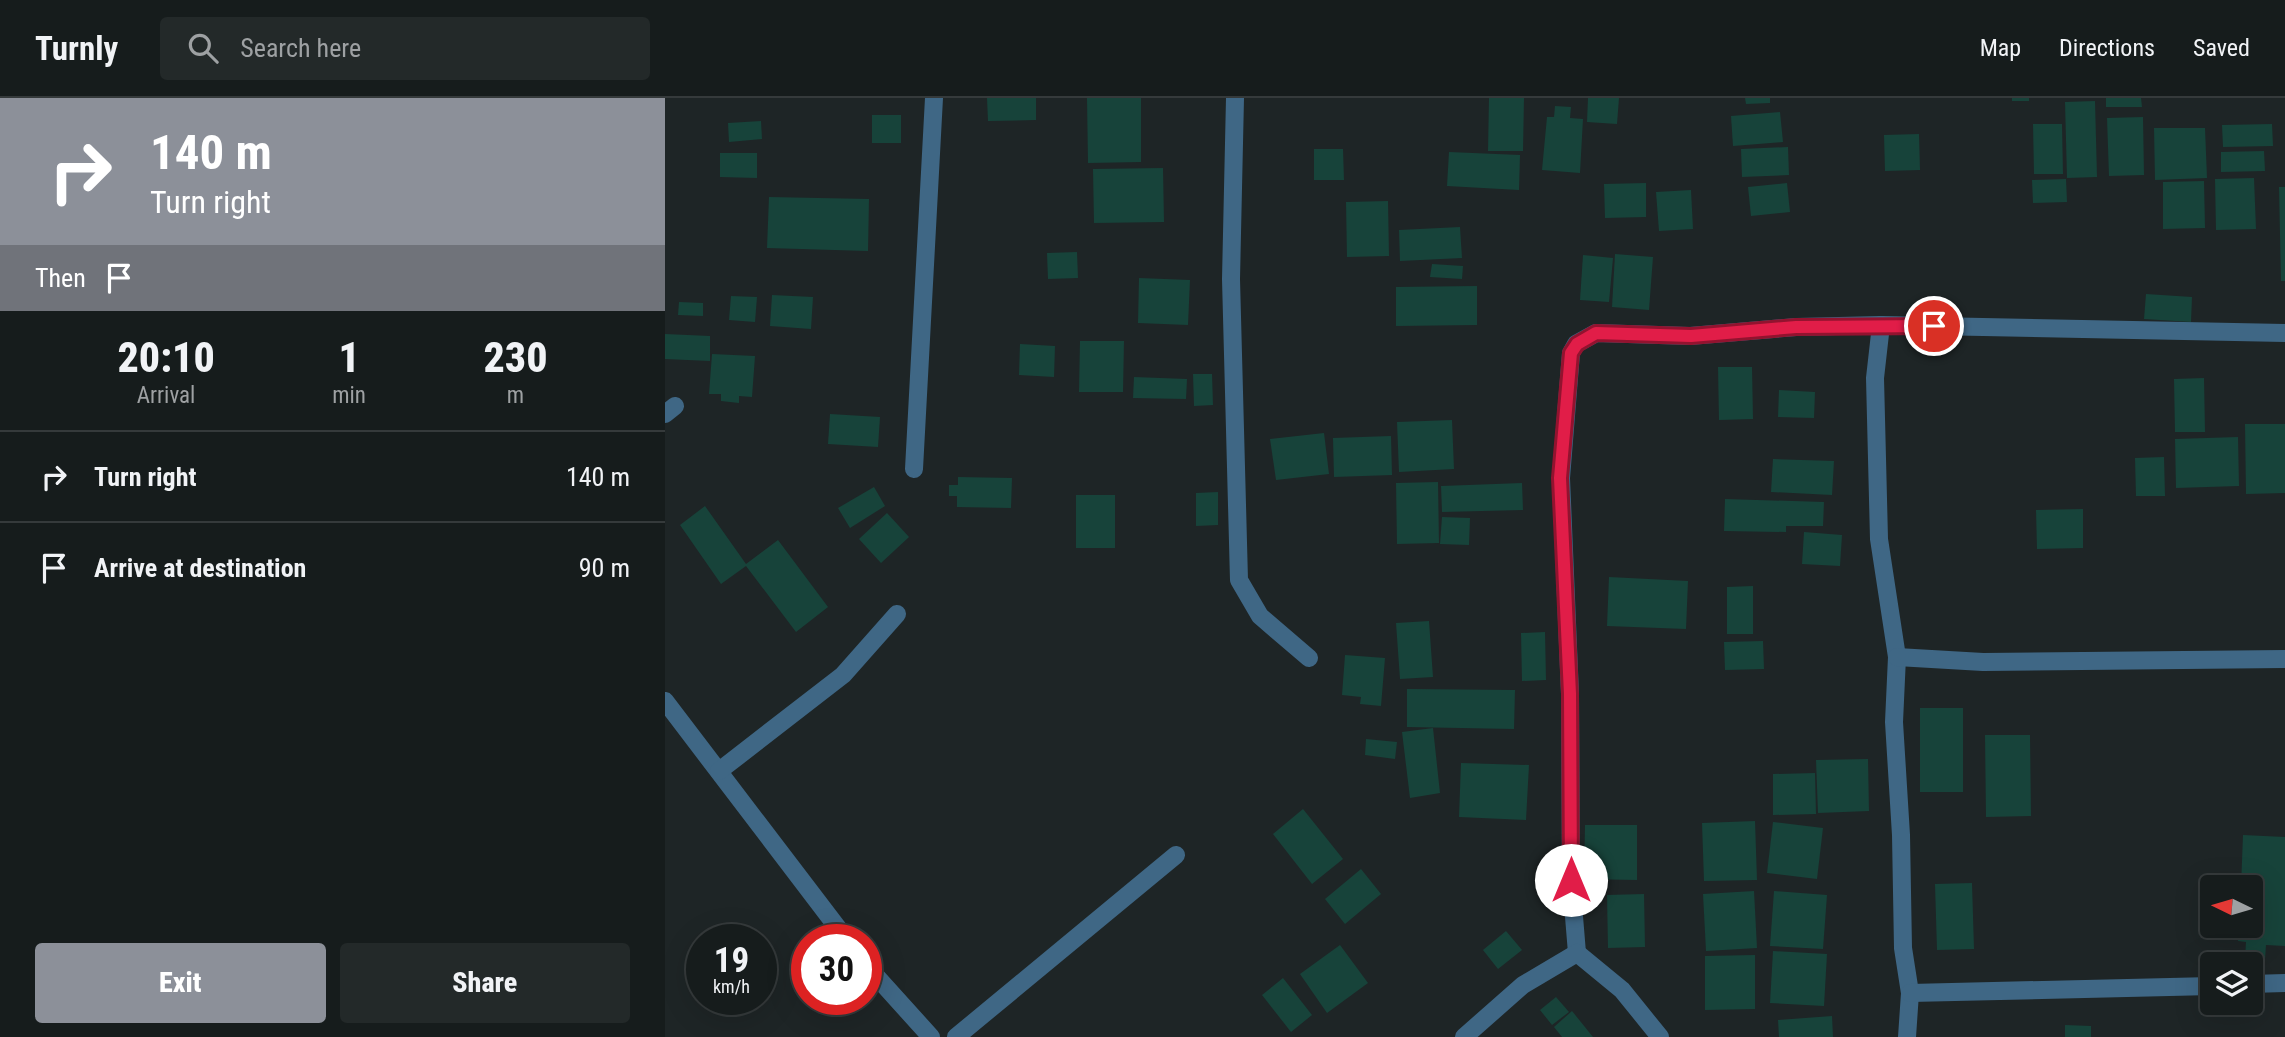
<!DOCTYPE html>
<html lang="en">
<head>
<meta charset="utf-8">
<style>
	body { margin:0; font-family:"Roboto Condensed",sans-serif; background:#232929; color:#f1f3f6; height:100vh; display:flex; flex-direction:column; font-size:26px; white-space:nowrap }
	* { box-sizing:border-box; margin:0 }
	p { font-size:23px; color:#9ea1a3 }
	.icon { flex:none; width:38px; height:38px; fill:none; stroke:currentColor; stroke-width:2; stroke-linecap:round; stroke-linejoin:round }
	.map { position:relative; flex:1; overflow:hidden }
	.drawer { display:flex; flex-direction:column; background:#161c1c; width:665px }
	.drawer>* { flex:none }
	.hud { background:#8c9099; color:#fff; overflow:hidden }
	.needle { width:46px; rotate:275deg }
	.controls { position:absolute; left:1535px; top:777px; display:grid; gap:14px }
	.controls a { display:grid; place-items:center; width:63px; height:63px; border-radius:7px; background:#161c1c; box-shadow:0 7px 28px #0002,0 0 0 2px #353a3b; font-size:35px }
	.speed { position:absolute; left:21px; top:826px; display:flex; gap:14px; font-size:35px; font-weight:700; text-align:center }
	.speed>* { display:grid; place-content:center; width:91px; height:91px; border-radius:50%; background:#161c1c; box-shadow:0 7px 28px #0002,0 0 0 2px #353a3b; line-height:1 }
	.speed small { font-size:18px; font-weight:400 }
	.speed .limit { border:10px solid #d22; background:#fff; color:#111 }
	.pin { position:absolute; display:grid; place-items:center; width:60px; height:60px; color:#fff; margin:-30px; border:4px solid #fff; border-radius:50%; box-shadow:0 2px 7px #0007 }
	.me { position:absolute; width:77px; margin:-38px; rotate:0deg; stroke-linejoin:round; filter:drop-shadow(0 0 5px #0008) }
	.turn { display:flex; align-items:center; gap:24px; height:147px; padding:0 35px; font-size:32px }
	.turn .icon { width:91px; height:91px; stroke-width:2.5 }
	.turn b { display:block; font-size:49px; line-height:60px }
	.then { display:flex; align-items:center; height:66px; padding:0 35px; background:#0003; gap:14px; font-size:26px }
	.eta { display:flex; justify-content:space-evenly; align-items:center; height:119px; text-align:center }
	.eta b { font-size:42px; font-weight:800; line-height:49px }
	.primary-button { display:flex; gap:14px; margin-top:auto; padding:14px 35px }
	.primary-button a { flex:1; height:80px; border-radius:7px; background:#8c9099; color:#fff; font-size:28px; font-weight:800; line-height:80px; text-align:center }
	.primary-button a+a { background:#232929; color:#f1f3f6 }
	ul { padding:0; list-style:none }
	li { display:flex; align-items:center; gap:21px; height:91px; padding:0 35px; border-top:2px solid #353a3b }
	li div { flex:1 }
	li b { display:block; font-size:26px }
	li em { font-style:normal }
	header { display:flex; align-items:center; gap:42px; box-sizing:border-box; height:98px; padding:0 35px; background:#161c1c; border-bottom:2px solid #353a3b }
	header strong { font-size:33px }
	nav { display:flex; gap:38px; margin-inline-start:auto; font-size:24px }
	.search { width:490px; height:63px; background:#232929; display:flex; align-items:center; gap:18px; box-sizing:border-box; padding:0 24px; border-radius:7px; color:#9ea1a3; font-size:26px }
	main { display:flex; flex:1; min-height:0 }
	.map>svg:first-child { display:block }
	.building { fill:#17433a }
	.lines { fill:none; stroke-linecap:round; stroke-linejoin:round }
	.street { stroke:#3f6785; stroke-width:18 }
	.route-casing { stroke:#92132f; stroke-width:18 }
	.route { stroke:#e11d48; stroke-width:12 }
</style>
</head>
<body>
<header>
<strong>Turnly</strong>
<div class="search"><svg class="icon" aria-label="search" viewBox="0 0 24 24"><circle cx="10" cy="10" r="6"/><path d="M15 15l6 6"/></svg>Search here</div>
<nav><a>Map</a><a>Directions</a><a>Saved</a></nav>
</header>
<main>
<section class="drawer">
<div class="hud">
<div class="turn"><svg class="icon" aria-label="right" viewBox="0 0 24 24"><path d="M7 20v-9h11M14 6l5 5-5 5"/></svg><div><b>140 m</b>Turn right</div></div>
<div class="then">Then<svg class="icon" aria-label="arrive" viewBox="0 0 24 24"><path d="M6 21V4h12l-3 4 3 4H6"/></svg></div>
</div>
<div class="eta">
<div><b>20:10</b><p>Arrival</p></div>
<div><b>1</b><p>min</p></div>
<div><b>230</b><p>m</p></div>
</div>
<ul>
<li><svg class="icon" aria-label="right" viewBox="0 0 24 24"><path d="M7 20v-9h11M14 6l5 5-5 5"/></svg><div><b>Turn right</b></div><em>140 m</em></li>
<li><svg class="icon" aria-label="arrive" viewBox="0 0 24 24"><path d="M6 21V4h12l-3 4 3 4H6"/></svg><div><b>Arrive at destination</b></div><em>90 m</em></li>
</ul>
<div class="primary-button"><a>Exit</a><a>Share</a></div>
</section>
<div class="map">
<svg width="1620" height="939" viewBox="0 0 1620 939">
	<rect width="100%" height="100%" fill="#1e2526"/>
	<!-- building -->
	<g class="building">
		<path d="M322 0H371V22L323 23Z"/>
		<path d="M422 0H476V64L423 65Z"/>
		<path d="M824 0H859L858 53H823Z"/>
		<path d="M923 0H954L952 26 922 24Z"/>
		<path d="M1080 0H1105V5L1081 6Z"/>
		<rect x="1347" y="0" width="17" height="3"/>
		<path d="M1441 0H1476L1477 9H1441Z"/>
		<path d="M1430 3 1432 79 1402 80 1400 4Z"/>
		<path d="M890 8 906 9 905 20 918 21 915 75 877 72 882 19H889Z"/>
		<path d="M1115 14 1118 44 1068 48 1066 18Z"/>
		<rect x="207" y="17" width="29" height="28"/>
		<path d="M1478 19 1479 77 1444 78 1442 20Z"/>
		<path d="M96 23 97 41 64 44 63 25Z"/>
		<path d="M1368 26H1397L1398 76H1369Z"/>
		<path d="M1607 26 1608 48 1558 49 1557 27Z"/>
		<path d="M1489 30H1540L1542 80 1490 82Z"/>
		<path d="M1254 36 1255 72 1220 73 1219 37Z"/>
		<path d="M1123 49 1124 77 1077 79 1076 51Z"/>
		<path d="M649 51H678L679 82H649Z"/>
		<path d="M1599 53 1600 73 1556 74V54Z"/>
		<path d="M784 54 855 57 854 92 782 88Z"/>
		<path d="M55 55H92V80L55 79Z"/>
		<path d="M498 70 499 124 429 125 428 71Z"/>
		<path d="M1589 80 1591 131 1551 132 1550 81Z"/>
		<path d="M1401 81 1402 104 1368 105 1367 82Z"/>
		<path d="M1539 83 1540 130 1498 131V84Z"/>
		<path d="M981 85V119L940 120 939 86Z"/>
		<path d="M1122 85 1125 114 1086 118 1083 89Z"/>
		<path d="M1614 89H1620V183H1616Z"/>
		<path d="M1026 92 1028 131 994 133 991 94Z"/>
		<path d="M104 99 204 101 203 153 102 150Z"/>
		<path d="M723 103 724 158 682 159 681 104Z"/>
		<path d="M795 129 797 160 735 163 734 132Z"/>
		<path d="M412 154 413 180 383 181 382 155Z"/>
		<path d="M950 156 988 159 984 212 947 209Z"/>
		<path d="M918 157 948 160 944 204 915 202Z"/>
		<path d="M767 166 798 168 797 181 765 179Z"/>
		<path d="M474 180 525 182 523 227 473 225Z"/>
		<path d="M812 188V227L731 228V189Z"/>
		<path d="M1481 196 1527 199 1526 224 1479 221Z"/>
		<path d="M107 197 148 199 146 231 105 228Z"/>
		<path d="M66 198 92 199 90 224 64 222Z"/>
		<path d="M14 204 38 205V218L13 217Z"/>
		<path d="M0 236 45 238V263L0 261Z"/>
		<path d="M415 243H459L458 294H414Z"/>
		<path d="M355 246 390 248 389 279 354 277Z"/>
		<path d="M47 256 90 258 87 299 74 298V305L56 303V296H44Z"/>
		<path d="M1053 269H1087L1088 321 1054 322Z"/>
		<path d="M528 276H547L548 307 529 308Z"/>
		<path d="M469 279 522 281 521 301 468 300Z"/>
		<path d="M1539 280 1540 334H1510L1509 281Z"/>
		<path d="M1114 292 1150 294 1149 320 1113 319Z"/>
		<path d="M165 316 215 319 213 349 163 346Z"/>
		<path d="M787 322 789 371 734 374 732 324Z"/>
		<path d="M1580 326H1620V395L1581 396Z"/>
		<path d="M659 335 664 376 611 382 605 341Z"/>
		<path d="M726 338 727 377 669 379 668 340Z"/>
		<path d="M1573 339 1574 388 1511 390 1510 341Z"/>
		<path d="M1499 359 1500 398H1471L1470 360Z"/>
		<path d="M1108 361 1169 363 1167 397 1106 394Z"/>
		<path d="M293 379 347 380 346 410 292 409V398H284V387H293Z"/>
		<path d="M773 384 774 445 732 446 731 385Z"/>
		<path d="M857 385 858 412 777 414 776 388Z"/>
		<path d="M209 389 220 408 185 430 173 410Z"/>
		<path d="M553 394V427L531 428V395Z"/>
		<rect x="411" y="397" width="39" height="53"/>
		<path d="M1060 401 1159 404 1158 428H1121V434L1059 433Z"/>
		<path d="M40 408 81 466 113 442 163 509 131 534 81 468 56 486 15 427Z"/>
		<path d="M1418 411V450L1372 451 1371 412Z"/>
		<path d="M222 415 244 439 216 465 194 441Z"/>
		<path d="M777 419 805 420 804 447 775 446Z"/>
		<path d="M1139 434 1177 437 1175 468 1137 466Z"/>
		<path d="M944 479 1023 483 1021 531 942 528Z"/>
		<path d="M1088 488V536H1062V489Z"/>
		<path d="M764 523 768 579 735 581 731 525Z"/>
		<path d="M880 534 881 582 857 583 856 535Z"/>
		<path d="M1098 543 1099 571 1060 572 1059 544Z"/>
		<path d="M680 557 720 560 716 608 695 606 696 599 677 597Z"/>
		<path d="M742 591 850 592 849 631 742 629Z"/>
		<rect x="1255" y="610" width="43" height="84"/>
		<path d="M768 630 775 695 745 700 737 634Z"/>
		<path d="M1320 637H1365L1366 718 1321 719Z"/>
		<path d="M701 641 732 644 730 661 700 657Z"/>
		<path d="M1203 661 1204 713 1153 715 1151 662Z"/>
		<path d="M796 665 864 667 861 722 794 719Z"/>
		<path d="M1150 675 1151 716 1108 717V676Z"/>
		<path d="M638 711 678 761 647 786 608 736Z"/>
		<path d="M1090 723 1092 782 1039 783 1037 725Z"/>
		<path d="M1108 724 1158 730 1152 781 1102 775Z"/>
		<path d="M920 727H972V782L919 781Z"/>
		<path d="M1578 737 1620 739V848L1601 847 1600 861 1580 860 1581 844 1573 843 1574 828H1586V789H1576Z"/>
		<path d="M696 771 716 796 680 826 660 801Z"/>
		<path d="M1307 785 1309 851 1272 852 1270 786Z"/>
		<path d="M1089 793 1092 850 1041 853 1038 796Z"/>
		<path d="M1109 793 1162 797 1158 851 1105 848Z"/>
		<path d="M979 796 980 849 943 850 942 797Z"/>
		<path d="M841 833 857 852 833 871 818 852Z"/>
		<path d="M675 847 703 885 662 915 635 876Z"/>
		<path d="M1108 853 1162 856 1159 908 1105 905Z"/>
		<path d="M1090 857V911L1040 912V858Z"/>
		<path d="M618 880 647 917 626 934 597 897Z"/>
		<path d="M891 899 904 914 887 927 875 912Z"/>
		<path d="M907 913 928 939H897L889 929Z"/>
		<path d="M1167 918 1168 939H1114L1113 922Z"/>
		<path d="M1400 927 1426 928V939H1400Z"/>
	</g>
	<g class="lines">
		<!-- street -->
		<g class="street">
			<path d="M570 0 566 181 574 482 595 518 644 560"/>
			<path d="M1216 227 1210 280 1214 441 1232 559 1229 624 1236 737 1238 850 1245 895 1242 939"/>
			<path d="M0 316 10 308"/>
			<path d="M249 371 269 0"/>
			<path d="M1232 559 1318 564 1620 561"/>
			<path d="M0 603 182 842"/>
			<path d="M54 673 178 577 232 516"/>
			<path d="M912 855 906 782 905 596 896 380 906 255 911 246 931 235 1025 238 1131 229 1216 227 1620 235"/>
			<path d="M201 867 266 939"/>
			<path d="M1586 886 1620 885"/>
			<path d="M1245 895 1547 888"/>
			<path d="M291 939 511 757"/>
			<path d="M799 939 858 887 912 855 957 892 995 939"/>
		</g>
	</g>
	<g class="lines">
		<defs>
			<path id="route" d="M906 782 905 596 895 380 906 255 912 246 931 235 1026 238 1131 229 1269 228"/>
		</defs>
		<!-- route casing -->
		<use href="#route" class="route-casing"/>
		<!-- route -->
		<use href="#route" class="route"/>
	</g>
</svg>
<div class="controls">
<a><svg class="needle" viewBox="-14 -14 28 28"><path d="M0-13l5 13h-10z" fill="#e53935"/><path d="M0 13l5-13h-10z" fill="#9ea1a3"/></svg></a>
<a><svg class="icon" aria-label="layers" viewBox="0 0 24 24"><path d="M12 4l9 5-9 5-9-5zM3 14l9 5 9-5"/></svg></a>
</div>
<div class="speed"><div>19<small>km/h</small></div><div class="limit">30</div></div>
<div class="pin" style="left:1269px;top:228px;background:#d93025"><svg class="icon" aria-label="arrive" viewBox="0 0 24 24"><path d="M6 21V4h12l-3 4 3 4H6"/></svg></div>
<svg class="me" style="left:906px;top:782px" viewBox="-20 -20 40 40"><circle r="19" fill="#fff"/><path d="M0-13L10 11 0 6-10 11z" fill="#e11d48"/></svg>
</div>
</main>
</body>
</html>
